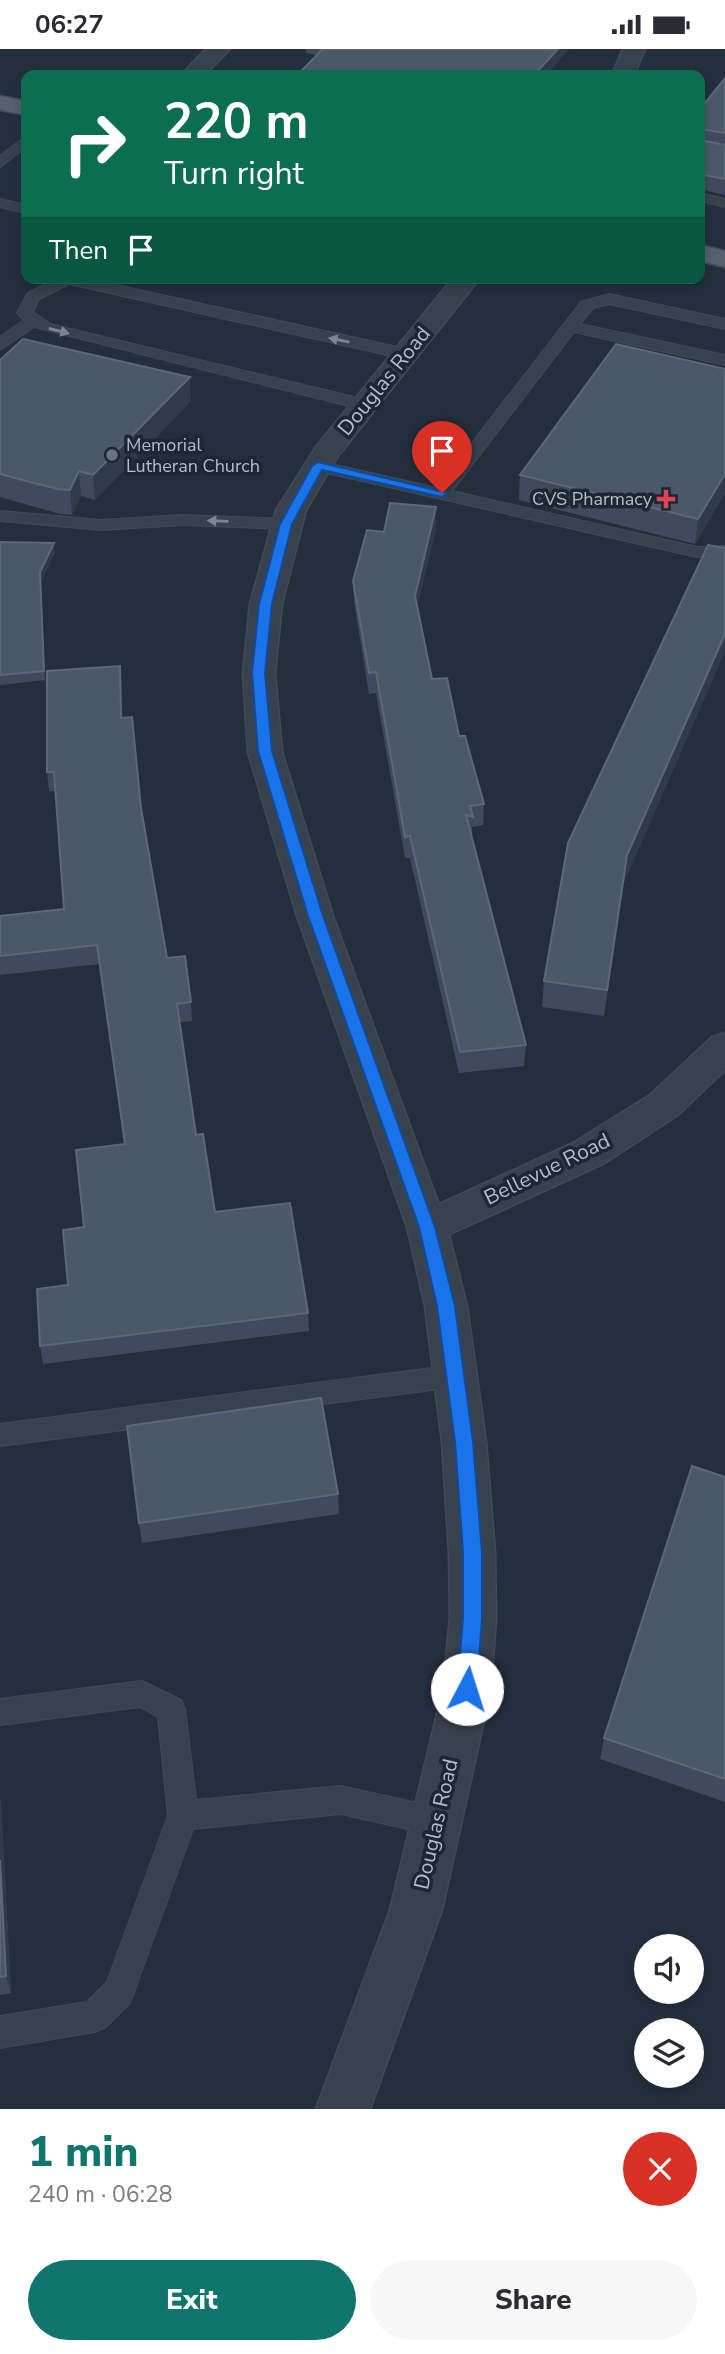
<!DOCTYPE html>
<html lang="en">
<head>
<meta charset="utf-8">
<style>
	body { margin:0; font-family:"Nunito Sans",sans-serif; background:#f7f7f7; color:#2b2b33; height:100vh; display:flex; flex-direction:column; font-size:26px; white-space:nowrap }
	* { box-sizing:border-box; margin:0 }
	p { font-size:23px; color:#7c7c81 }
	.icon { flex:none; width:38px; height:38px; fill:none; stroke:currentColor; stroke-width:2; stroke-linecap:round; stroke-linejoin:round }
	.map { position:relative; height:2060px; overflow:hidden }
	.drawer { display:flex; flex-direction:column; background:#fff; flex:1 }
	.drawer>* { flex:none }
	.banner { position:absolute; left:21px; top:21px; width:684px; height:214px; border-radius:14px; box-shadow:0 4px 10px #0003; background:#0b6e4f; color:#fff; overflow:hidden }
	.buttons { position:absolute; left:634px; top:1885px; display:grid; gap:14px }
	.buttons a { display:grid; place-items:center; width:70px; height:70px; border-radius:50%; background:#fff; box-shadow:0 4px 10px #0003; font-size:35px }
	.pin { position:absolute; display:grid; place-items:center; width:60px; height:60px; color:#fff; margin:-72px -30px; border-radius:50% 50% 50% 0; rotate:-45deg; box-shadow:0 0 7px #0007 }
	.pin .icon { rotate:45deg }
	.me { position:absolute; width:77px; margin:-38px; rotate:5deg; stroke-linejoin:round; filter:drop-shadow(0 0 5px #0008) }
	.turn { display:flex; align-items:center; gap:24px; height:147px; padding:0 28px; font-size:32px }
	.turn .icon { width:91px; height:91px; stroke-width:2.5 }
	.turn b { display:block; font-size:49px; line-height:60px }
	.then { display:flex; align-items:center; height:66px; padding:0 28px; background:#0003; gap:14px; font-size:26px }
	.round { display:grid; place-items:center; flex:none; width:74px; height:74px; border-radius:37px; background:#f7f7f7 }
	.summary { display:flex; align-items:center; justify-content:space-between; height:119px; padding:0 28px }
	h1 { font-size:42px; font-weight:800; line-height:52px; color:#0f766e }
	.primary-button { display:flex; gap:14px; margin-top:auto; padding:14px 28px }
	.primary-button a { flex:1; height:80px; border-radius:42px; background:#0f766e; color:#fff; font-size:28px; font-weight:800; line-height:80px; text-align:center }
	.primary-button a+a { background:#f7f7f7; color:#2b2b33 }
	.status { display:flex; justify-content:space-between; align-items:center; height:49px; padding:0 35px; background:#fff; direction:ltr }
	.status svg { height:19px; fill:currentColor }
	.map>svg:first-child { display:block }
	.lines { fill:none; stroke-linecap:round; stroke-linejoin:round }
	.service-casing { stroke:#414a57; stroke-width:2 }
	.minor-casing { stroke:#414a57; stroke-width:3 }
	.tertiary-casing { stroke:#414a57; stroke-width:3 }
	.primary-casing { stroke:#414a57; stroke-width:3 }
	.service { fill:#38414e; fill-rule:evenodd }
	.minor { fill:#38414e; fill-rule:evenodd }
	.tertiary { fill:#38414e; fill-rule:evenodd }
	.primary { fill:#56606e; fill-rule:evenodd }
	.wall { fill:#3f4b5c }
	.shaded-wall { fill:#2f3b4b }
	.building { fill:#4b5868; stroke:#5c6777; stroke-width:2 }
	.oneway { fill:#7c8592 }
	.route { fill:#1a73e8; stroke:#114b97; stroke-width:2 }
	.worship-dot { fill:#6b7280; stroke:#1d2633; stroke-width:2.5 }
	.health-dot { fill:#e0444e; stroke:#1d2633; stroke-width:2.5 }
	.labels { text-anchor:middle; stroke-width:7; stroke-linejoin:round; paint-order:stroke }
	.far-poi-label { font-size:18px; fill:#b4bcc9; stroke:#1d2633; text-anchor:start }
	.street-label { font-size:21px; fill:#b4bcc9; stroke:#1d2633 }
</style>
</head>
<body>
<div class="status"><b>06:27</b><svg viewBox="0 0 49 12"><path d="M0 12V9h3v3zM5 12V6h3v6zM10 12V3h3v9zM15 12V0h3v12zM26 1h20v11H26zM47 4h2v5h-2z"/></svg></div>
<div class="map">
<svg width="725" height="2060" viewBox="0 0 725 2060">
	<rect width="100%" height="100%" fill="#242f3e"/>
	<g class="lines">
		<defs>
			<g id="service">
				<path d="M26 87V98L0 118V107Z"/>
				<path d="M700 144 725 150V158L700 152Z"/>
				<path d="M0 150 26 156V164L0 158Z"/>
				<path d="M57 229H85L406 300 414 305 406 310 69 235 39 250 33 263 50 275 371 352 373 356 365 361 34 278 0 301V288L24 271 17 264 28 244Z"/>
				<path d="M609 245 725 270V280L609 255 593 259 580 275 725 306V316L574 283 452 442 697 498 725 497V507L697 508 318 422 309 417 318 412 437 439 581 253Z"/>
				<path d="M0 462 102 471 183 466 286 470 295 475 286 480 183 476 102 481 0 472Z"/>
				<path d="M455 1316 464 1319 468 1327 464 1335 455 1338 0 1397V1375Z"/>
				<path d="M142 1632 181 1651 185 1660 196 1751 340 1737 436 1758 446 1762 451 1772 446 1782 436 1786 340 1765 193 1780 130 1954 106 1978 95 1983 0 1999V1967L87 1953 107 1933 168 1767 158 1668 140 1658 0 1676V1650Z"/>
			</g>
			<g id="minor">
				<path d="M206 0H230L205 26H181Z"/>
				<path d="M725 984V1021L678 1066 603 1115 441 1189 427 1194 413 1189 407 1178 413 1167 575 1093 650 1046 712 988Z"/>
			</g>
			<g id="tertiary">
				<path d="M623 0H645L634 26H612Z"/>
				<path d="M453 229H480L338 407 306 461 282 555 275 624 282 703 333 867 447 1178 467 1257 486 1393 495 1503 496 1569 491 1640 442 1861 370 2060H316L390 1861 443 1640 450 1569 449 1503 442 1393 425 1257 407 1178 297 867 248 703 243 624 250 555 276 461 316 398Z"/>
			</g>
			<g id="primary">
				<path d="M0 47 26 52V66L0 61Z"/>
				<path d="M700 196 725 202V218L700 212Z"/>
			</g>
		</defs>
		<!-- service casing -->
		<use href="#service" class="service-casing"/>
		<!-- minor casing -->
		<use href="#minor" class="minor-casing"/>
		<!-- tertiary casing -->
		<use href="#tertiary" class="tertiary-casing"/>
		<!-- primary casing -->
		<use href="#primary" class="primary-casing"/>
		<!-- service -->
		<use href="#service" class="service"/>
		<!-- minor -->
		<use href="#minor" class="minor"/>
		<!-- tertiary -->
		<use href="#tertiary" class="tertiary"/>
		<!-- primary -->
		<use href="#primary" class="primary"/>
	</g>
	<!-- wall -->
	<g class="wall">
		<path d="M306 0H569L546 26H300V23L317 6 306 4Z"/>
		<path d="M725 29V146L700 140V60Z"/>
		<path d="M236 229H256L252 233Z"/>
		<path d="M0 311 191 352 95 451 81 447 72 466 60 465 0 448Z"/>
		<path d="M725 320V444L695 495 519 451 520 426Z"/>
		<path d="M436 458V479L417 557 432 630 459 687 484 755 483 776 472 778V789L526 996 524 1017 459 1024 410 809H405L376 644 369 645 354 553 353 532 384 483Z"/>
		<path d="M0 493 55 503 41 533 45 631 0 636Z"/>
		<path d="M725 499V602L624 833 604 967 542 958 544 932Z"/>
		<path d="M122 636V669L141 759 167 909 191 953 192 972 180 973 196 1086 215 1163 308 1264 309 1282 43 1315 40 1297 68 1236 84 1178 125 1095 100 915 0 926V867L64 860 55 742H49L47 723Z"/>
		<path d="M725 1428V1753L600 1710 604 1689Z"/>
		<path d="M338 1445 339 1465 142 1494 139 1474Z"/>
		<path d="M0 1749 1 1754 11 1944 0 1946Z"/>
	</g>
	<!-- shaded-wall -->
	<g class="shaded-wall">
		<path d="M558 0H569L546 26H534Z"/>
		<path d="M190 328 191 352 95 451 93 426Z"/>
		<path d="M79 422 81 447 72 466 70 441Z"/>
		<path d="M725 425V444L695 495 698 470Z"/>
		<path d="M436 458V479L415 568V547Z"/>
		<path d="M54 494 55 503 41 533 45 631 40 523Z"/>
		<path d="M725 585V602L723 607 624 833 604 967 627 806Z"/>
		<path d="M120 617 122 636 123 688 121 669Z"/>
		<path d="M0 1749 1 1754 11 1944 6 1927 0 1811Z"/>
	</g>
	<!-- building -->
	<g class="building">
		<path d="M323 0H558L534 26H319L300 23Z"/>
		<path d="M725 29V84L700 80V60Z"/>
		<path d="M700 91 725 96V130L700 125Z"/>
		<path d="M23 290 190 328 93 426 79 422 70 441 57 440 0 425V311Z"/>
		<path d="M616 295 725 320V425L698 470 520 426Z"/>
		<path d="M390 454 436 458 415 547 432 630 447 629 459 687H465L484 755 470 757 473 768 466 766 526 996 460 1003 410 787 405 788 376 623 369 624 353 532 367 481 384 483Z"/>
		<path d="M0 493 54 494 40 523 44 622 0 626Z"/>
		<path d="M708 496 725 499V585L627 806 607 941 544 932 568 794Z"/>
		<path d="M120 617 121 669 132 668 141 759 167 909 185 907 191 953 177 955 196 1086 203 1085 215 1163 290 1154 308 1264 40 1297 37 1240 68 1236 63 1181 84 1178 76 1101 125 1095 97 896 0 907V867L64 860 54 723H47V622Z"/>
		<path d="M321 1349 338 1445 139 1474 127 1377Z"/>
		<path d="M692 1417 725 1428V1730L604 1689Z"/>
		<path d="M0 1811 6 1927 0 1928Z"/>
	</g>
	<!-- one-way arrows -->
	<defs><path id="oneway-solid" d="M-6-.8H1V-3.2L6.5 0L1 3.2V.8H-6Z" transform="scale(1.75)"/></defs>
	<g class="oneway">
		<use href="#oneway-solid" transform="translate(59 282) rotate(14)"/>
		<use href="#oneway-solid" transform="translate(339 291) rotate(-168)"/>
		<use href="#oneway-solid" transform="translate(218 472) rotate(-178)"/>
	</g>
	<!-- route -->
	<path class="route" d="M318 413 448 444 442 448 322 421 292 475 272 555 265 624 272 702 323 867 435 1178 455 1257 473 1393 482 1503V1569L477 1640 474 1647 467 1649 460 1647 457 1640 463 1569V1503L455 1393 437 1257 419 1178 308 867 258 702 252 624 259 555 280 475 312 417Z"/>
	<!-- markers -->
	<circle class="worship-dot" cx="112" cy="406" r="7"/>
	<path class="health-dot" d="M662.5 439.5h7v7h7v7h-7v7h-7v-7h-7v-7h7z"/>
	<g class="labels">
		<!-- far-poi labels -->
		<g class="far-poi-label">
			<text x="126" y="402">Memorial<tspan x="126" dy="21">Lutheran Church</tspan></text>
			<text x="652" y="456" text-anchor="end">CVS Pharmacy</text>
		</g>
		<!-- street labels -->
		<g class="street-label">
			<text transform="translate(384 332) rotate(-51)" y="7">Douglas Road</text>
			<text transform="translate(547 1120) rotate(-26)" y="7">Bellevue Road</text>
			<text transform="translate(436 1775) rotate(-77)" y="7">Douglas Road</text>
		</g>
	</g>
</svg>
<div class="buttons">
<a><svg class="icon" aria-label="sound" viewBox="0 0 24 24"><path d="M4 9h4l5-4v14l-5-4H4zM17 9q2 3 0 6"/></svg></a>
<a><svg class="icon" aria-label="layers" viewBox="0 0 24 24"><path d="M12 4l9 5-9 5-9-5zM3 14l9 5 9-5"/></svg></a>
</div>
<div class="pin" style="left:442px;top:444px;background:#d93025"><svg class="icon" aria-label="arrive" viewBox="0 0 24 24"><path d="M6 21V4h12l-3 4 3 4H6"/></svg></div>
<svg class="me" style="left:467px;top:1640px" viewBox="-20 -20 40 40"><circle r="19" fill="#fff"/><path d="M0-13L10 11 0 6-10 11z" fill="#1a73e8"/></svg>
<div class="banner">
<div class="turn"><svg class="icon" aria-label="right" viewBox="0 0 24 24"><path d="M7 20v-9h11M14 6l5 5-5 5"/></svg><div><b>220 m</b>Turn right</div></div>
<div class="then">Then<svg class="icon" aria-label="arrive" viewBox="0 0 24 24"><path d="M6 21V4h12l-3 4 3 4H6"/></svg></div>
</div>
</div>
<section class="drawer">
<div class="summary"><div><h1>1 min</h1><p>240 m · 06:28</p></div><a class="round" style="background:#d93025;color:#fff"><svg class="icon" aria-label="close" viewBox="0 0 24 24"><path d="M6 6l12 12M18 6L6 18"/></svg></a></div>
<div class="primary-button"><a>Exit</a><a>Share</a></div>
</section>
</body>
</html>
